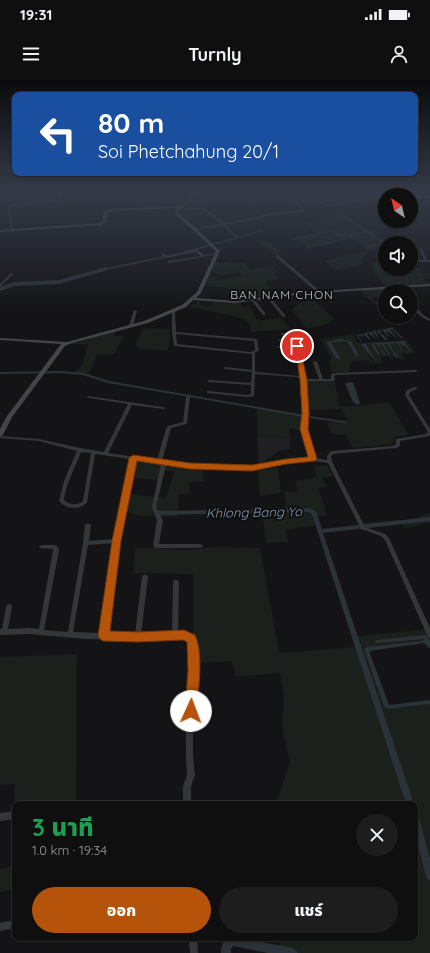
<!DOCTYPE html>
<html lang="th">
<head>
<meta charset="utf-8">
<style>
	body { margin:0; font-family:Quicksand,"Noto Sans Thai",sans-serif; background:#1d1d1e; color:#f1f3f6; height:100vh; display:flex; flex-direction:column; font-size:15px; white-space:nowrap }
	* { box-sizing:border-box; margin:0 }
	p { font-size:13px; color:#9b9c9f }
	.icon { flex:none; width:22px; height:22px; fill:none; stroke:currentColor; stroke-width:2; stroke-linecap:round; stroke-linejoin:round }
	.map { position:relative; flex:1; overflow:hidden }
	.details { position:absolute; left:12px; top:721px; width:406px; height:140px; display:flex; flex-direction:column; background:#0f0f10; border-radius:8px; box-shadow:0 1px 3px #0004,0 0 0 1px #2f2f30 }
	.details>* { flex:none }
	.guide { position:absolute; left:12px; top:12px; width:406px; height:84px; border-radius:8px; box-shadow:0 1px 3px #0004,0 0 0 1px #2f2f30; background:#1a4fa0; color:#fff; overflow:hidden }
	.needle { width:26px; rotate:325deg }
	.fabs { position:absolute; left:378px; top:108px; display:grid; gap:8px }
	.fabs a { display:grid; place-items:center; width:40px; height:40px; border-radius:50%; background:#0f0f10; box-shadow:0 1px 3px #0004,0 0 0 1px #2f2f30; font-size:20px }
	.pin { position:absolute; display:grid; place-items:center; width:34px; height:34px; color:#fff; margin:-17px; border:2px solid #fff; border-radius:50%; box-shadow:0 1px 4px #0007 }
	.me { position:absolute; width:44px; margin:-22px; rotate:2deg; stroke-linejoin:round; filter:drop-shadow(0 0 3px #0008) }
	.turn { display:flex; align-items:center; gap:14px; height:84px; padding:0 20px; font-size:18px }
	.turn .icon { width:52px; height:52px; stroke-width:2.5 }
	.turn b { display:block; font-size:28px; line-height:34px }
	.round { display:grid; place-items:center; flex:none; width:42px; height:42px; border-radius:21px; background:#1d1d1e }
	.summary { display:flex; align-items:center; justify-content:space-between; height:68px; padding:0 20px }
	h1 { font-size:24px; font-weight:800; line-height:30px; color:#1e9e55 }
	.cta { display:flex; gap:8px; margin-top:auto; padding:8px 20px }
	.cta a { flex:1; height:46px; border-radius:24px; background:#b45309; color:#fff; font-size:16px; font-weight:800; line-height:46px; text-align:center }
	.cta a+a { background:#1d1d1e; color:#f1f3f6 }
	.status { display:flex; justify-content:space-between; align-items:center; height:28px; padding:0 20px; background:#0f0f10; direction:ltr }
	.status svg { height:11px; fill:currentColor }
	header { display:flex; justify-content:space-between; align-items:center; height:52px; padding:0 20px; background:#0f0f10; font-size:18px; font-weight:800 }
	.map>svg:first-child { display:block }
	.built { fill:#202023 }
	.green { fill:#1b201c; fill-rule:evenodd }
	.water { fill:#2b3238 }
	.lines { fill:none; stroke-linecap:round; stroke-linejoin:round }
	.stream { stroke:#2b3238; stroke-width:1 }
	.canal { fill:#2b3238; fill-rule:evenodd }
	.river { fill:#2b3238; fill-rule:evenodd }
	.street { fill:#35363a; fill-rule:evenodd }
	.secondary { fill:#44454a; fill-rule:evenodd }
	.route { fill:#b45309; stroke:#753606 }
	.labels { text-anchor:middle; stroke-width:4; stroke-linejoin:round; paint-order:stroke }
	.far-quarter-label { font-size:12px; letter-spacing:1px; fill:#c7cad1; stroke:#0f0f11 }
	.water-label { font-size:13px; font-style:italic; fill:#8097ad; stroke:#0f0f11 }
</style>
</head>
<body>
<div class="status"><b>19:31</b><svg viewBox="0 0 49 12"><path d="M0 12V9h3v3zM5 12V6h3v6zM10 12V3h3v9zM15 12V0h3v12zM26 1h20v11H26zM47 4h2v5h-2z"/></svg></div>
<header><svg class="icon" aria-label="menu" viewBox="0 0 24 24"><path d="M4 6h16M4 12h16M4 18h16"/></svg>Turnly<svg class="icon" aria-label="person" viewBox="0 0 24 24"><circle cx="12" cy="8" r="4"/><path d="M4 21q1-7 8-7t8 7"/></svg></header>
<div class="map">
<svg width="430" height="873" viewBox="0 0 430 873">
	<rect width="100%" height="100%" fill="#141416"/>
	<!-- built -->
	<path class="built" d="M257 356 290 358V369L278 371 259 386Z"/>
	<!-- green -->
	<g class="green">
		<path d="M344 134 389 163H385V168L374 169 361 179 362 184 334 190 324 181 370 170 351 158 306 167 294 158 318 153 305 143Z"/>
		<path d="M265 160 283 172 274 174 258 162Z"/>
		<path d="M381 179H385V189H389L391 192V189H398L399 191H400V189H406L408 191V189H411V183L413 191 415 192 413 182 411 181H413L416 188H430L419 189 421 191H430L420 192 421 193H430V195H423L422 197H430V198H425V202H430V204L385 206 375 194 372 182Z"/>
		<path d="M227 182 231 184 243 182 251 189 272 186 278 192 274 193 278 199 265 202 275 215 236 220 228 208 207 206 209 196 217 197 215 200H220L242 196 239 192 222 195 211 192 214 183Z"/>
		<path d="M397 206 401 211H385V219L382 216 372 218 385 229V233L359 210Z"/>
		<path d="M312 219 335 239 321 246 307 248 291 230 300 223Z"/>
		<path d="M198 221 200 222V225L213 226V222L241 223 242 228 250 227 258 241 281 238 291 249 251 252 250 244 242 238 189 227Z"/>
		<path d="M143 248 171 249 168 271 139 269V267L135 266Z"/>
		<path d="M116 251 114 256H124L114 274 97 275 89 294 74 292 82 286 88 264H68Z"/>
		<path d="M353 254 358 263 406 260 416 273 402 274 405 280 389 276 380 277 383 283 370 284 367 280 350 282V292H332L329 280H332L321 259ZM401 261 411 272 409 271 401 263H399L404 272 397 263H394L401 277 393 263 389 264 398 277H396L387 264H384L390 275 381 264H374L379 274 371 264H366L376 281H373L361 264Z"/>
		<path d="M306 301H334L340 325 344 327 389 322 408 354 394 358 392 364 353 368 346 355 332 354 327 343 348 340 341 329 309 330Z"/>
		<path d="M258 327 303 335 302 350 289 348 290 358 257 356V328Z"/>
		<path d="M136 380 203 389 204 402H189V414H179L177 437 139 436 125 431 128 414 166 418 174 392 164 390 162 400 133 398Z"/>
		<path d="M327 385 333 396 322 398 326 407 318 408 327 435 317 437 313 446 286 449 288 462 266 463 262 430 286 427 284 412 298 411 295 401 317 397 314 386Z"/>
		<path d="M278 388 281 413 260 416 258 390Z"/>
		<path d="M430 433V443L405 448 401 444 365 447V443L413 439Z"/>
		<path d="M135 467 189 470 219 467 260 468 279 573 355 567 352 557 430 549V560L428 556 422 558 424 559 423 561 364 569 384 627 387 629 430 624V873H280L279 858H415V724H276L290 682 282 647 284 615 280 593 236 597 232 581 197 583 193 555V494L134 493Z"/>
		<path d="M77 574 76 724H15L14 726 15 704 0 705V577Z"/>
		<path d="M15 786V809L0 812V789Z"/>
	</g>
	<!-- water -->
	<g class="water">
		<path d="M394 247 393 249 402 257V259L391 249 390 250 398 259 386 250 390 259 382 250 380 252 388 260H385L377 251 376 252 380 260 373 252 372 253 377 260 368 253 367 254 371 261 363 254 362 256 367 262 360 255 358 256 362 262H361L356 255Z"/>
		<path d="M341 259 351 261 359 276H356L347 261 331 262 341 280 336 278 326 262Z"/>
		<path d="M405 261V263L411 272H410L405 266 399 263 404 273 397 263H394L402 278 393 263 389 264 398 277H396L387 264H384L390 275H389L381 264 379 265 386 275H384L377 264H374L380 275H378L371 264H366L376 281H375L361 264Z"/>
		<path d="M353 302 360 323 357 325 353 322 345 303Z"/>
		<path d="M426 555 430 560V569L424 563 370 571V574L389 625 430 620V624L387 629 384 627 364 569 367 567 423 561 424 559 377 563 375 561 376 560Z"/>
	</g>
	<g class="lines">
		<!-- stream -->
		<g class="stream">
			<path d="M293 159 331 151 339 155 368 152"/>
			<path d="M367 167 384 163 369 153"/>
			<path d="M307 168 346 159 339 155"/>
		</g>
		<!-- canal -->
		<g class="canal">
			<path d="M175 111H177L185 129 204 127 224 143 238 157 262 150 263 151 179 175 105 190 104 189 106 188 179 173 236 157 222 145 202 129 183 131Z"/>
			<path d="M341 133 370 152 375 151 376 152 368 154 341 135 335 136 334 135Z"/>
			<path d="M62 291 84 293 109 301 316 337 345 341 347 342 345 343 316 339 108 303 83 295 62 293 0 294V292Z"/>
			<path d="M310 428 316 432 322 449 430 437V441L323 453 414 724H406L312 434 309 432 159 435 156 433 159 431Z"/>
			<path d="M415 734 418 735 419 738 430 779V800L427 799 426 796 415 754Z"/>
			<path d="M227 858H240L293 868 296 870 298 873H268L233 866 231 868V873H221C221 866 222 863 227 858Z"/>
		</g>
		<!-- river -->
		<path class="river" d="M106 187 108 188V190L59 204 15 206 0 211V207L14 202 59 200Z"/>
		<!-- street -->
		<g class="street">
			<path d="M80 111H86L60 115 61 120 60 121 12 126 10 127 13 150 12 151 11 150 8 127 10 125 59 119 58 114Z"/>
			<path d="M281 111H284L286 112 285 113Z"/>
			<path d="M346 111H349L364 118 376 117 378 111H380L378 117 385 116V118L364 120 329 126 312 122 298 124H297L305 129V131L266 136 257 139 195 150 194 149 257 137 266 134 302 130 294 124 297 122 312 120 329 124 362 119Z"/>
			<rect x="411" y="116" width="19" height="2"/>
			<path d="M419 168H421L427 180H430V182H411V180H424Z"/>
			<path d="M384 169H385V172L384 171Z"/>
			<path d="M197 170 204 175 217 173 218 174 169 183 168 182V181L201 176 196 172 166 178 161 174 163 173 167 176Z"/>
			<path d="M276 175H278L320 211V213H318L276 177Z"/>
			<path d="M384 179H385V181L383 180Z"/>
			<path d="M11 193 13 194 0 207V204Z"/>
			<path d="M397 205H399L405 211H401L397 207Z"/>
			<path d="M268 217H270L285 235V237H283L268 219Z"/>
			<path d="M252 219H254L265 233V235H263L252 221Z"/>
			<path d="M411 221H412L422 234 430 239V241C422 239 412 230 411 221Z"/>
			<path d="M134 230 137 231 133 246 131 247 129 246Z"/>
			<path d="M172 230 175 231 176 252 257 259 259 271 255 272V292L300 296 297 276 284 277 282 276 284 275 297 274 296 269 279 268 277 267 279 266 295 267 293 262 279 261 278 260 280 259 292 260 291 256 281 255V253H282L292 254 294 255 300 268 304 297 305 299H319L313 282 315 281 317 282 323 299H331V294L336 293 417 290V292H416L336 295 334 296 335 300 333 301H305L307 333 306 349 315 378 327 380V376L330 372 332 371 393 366 396 364V359L426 354 428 352 405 315 407 310 415 307H416L418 308 410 312 409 315 430 349V355L429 356 400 361V366L396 368 333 374 331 376 332 382 365 447 385 454 389 458 430 548V558L428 557 385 460 381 456 361 449 328 383 313 381 286 383 252 390 199 389 166 385 156 427 163 440 159 464H200L202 465 203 466 202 467 200 468H156L154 467 153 466 157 440 152 427 161 384 135 380 120 461 106 554H135L142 497 143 495H147L148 497 141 554 172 553 173 502 174 500H178L179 502 178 552H184L194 557 196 566 197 580 194 617 193 647V676L195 695 191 706V724H183V706L187 695 186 676V647L188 617 191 580 189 561 184 558 138 560 86 559 29 554 0 555V549H2L6 527 7 525 9 524 11 525 12 527 8 549 29 548 39 549 53 470V469L40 468 39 467 40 466 42 465H55L57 466 59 470 44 550 68 552 83 463 85 445 86 444H90L91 445 89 461 115 459 130 379 95 374 87 422C80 431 66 429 59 421L64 401 77 371 39 361 0 358V356L39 359 80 368 104 372 128 324 89 318 87 317 88 316 163 327 165 328 164 329 132 325 108 373 157 380 166 349 168 346 183 342 186 317 188 316 190 317 187 343 186 344 171 348 162 381 199 385 252 386 286 379 310 378 302 349 303 333 301 299 297 297 255 294 254 316 247 317 207 313V311H208L247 315 251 314V305L209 302 207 301 209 300 251 303 252 292 225 289 223 288 225 287 252 290V274L174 266 172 253ZM176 254 254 261 255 270 251 272 177 264ZM81 372 91 373 83 421C77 426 70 425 64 420 66 403 75 388 81 372ZM114 463 100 553 73 552 88 465Z"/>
			<path d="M15 731V739L0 741V733Z"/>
			<path d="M15 840V848L0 851V843Z"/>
			<path d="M189 858H197L198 873H190Z"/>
		</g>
		<!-- secondary -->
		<path class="secondary" d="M192 111H195L197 115C191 123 182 125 178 133L196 148 220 171 201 213 196 218 235 221 303 212 430 204V206L303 214 235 223 193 220 186 227 148 243 72 263 65 266 12 337 3 355 0 357V349L7 336 61 264 0 260V258L67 262 144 241 182 225 197 212 216 171 175 134 177 128 111 131 107 133V141L101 145 0 152V150L100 143 103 141V132L109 129 179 126 192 117 193 115Z"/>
	</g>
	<!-- sky -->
	<linearGradient id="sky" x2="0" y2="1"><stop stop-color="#0b0b0c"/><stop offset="0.48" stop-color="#343a47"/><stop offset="1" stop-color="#343a47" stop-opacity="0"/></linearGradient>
	<rect width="430" height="233" fill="url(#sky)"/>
	<!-- route -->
	<path class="route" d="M295 265 300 266 307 300 309 333 308 349 317 379 315 381 286 384 252 391 190 389 137 381 121 461 110 551 138 552 184 550 195 555C204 575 198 609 197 631L195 635 191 637 186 635 185 631 188 590 187 562 183 560 138 562 103 561 100 559 98 556 112 461 129 378 133 375 190 383 252 385 286 379 308 377 300 349 302 333 300 300Z"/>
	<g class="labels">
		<!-- far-quarter labels -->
		<g class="far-quarter-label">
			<text x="282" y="219">BAN NAM CHON</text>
		</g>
		<!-- water labels -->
		<g class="water-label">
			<text transform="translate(254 432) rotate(-1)" y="5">Khlong Bang Yo</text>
		</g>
	</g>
</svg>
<div class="fabs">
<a><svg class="needle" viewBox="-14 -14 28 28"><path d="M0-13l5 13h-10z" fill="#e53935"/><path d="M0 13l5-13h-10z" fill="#9b9c9f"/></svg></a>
<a><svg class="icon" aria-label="sound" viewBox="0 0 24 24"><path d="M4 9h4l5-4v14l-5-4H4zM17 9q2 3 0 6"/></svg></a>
<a><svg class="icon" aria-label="search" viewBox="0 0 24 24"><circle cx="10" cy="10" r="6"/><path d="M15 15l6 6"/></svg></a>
</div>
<div class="pin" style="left:297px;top:266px;background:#d93025"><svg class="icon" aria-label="arrive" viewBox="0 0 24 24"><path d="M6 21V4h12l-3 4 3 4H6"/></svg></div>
<svg class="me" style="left:191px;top:631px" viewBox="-20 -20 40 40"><circle r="19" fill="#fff"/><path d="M0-13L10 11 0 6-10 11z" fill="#b45309"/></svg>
<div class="guide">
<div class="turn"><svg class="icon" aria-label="left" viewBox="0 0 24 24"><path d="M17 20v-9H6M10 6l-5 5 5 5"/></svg><div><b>80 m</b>Soi Phetchahung 20/1</div></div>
</div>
<section class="details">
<div class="summary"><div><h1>3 นาที</h1><p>1.0 km · 19:34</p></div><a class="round"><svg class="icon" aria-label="close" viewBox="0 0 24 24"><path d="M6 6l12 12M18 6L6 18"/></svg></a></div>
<div class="cta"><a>ออก</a><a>แชร์</a></div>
</section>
</div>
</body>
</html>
